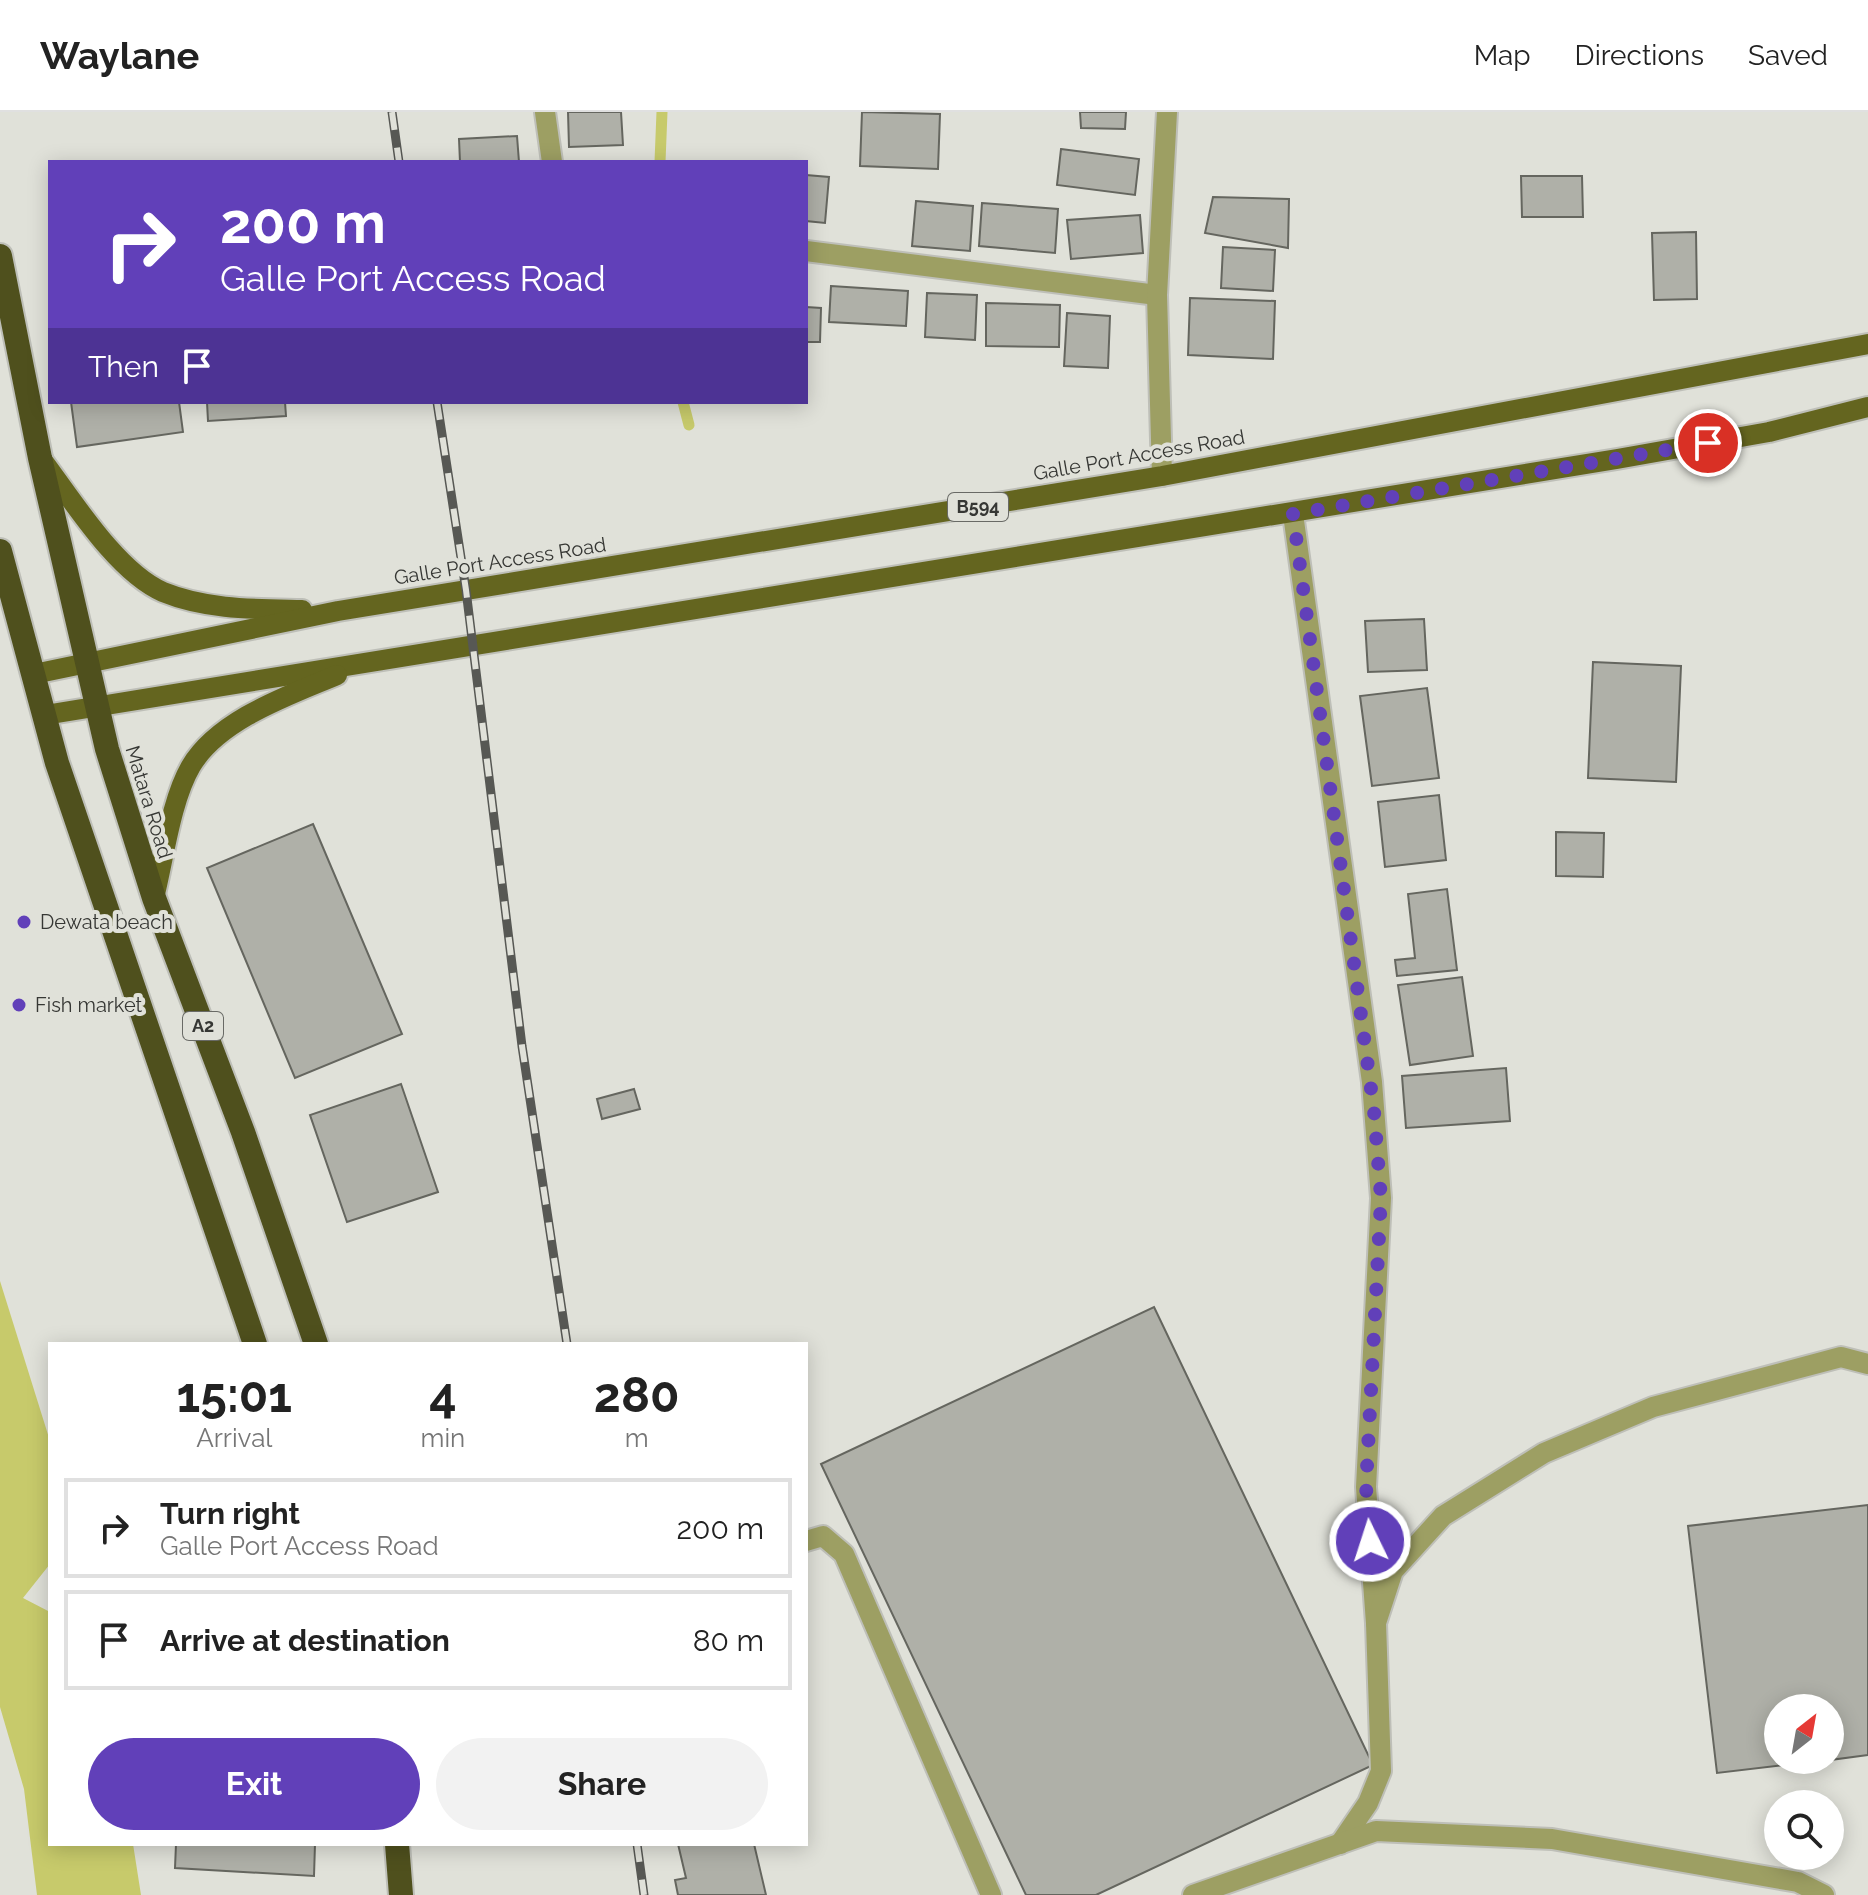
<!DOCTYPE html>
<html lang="en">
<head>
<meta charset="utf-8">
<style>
	body { margin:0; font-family:Raleway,sans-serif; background:#f2f2f2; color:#222; height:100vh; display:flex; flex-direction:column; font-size:30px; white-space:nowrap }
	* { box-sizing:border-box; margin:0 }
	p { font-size:26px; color:#767676 }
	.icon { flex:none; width:44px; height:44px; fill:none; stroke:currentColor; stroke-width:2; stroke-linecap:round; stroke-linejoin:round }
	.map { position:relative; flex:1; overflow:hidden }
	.panel { position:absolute; left:48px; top:1230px; width:760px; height:504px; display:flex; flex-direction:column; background:#fff; border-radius:0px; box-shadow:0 4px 20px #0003 }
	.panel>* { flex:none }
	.top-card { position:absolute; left:48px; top:48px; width:760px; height:244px; border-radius:0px; box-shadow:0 4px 20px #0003; background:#6140b9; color:#fff; overflow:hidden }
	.needle { width:52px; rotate:31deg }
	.fabs { position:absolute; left:1764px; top:1582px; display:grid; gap:16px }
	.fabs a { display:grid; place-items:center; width:80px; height:80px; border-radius:50%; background:#fff; box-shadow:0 4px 20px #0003; font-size:40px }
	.pin { position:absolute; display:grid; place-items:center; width:68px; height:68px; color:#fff; margin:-34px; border:4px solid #fff; border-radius:50%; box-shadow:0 2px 8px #0007 }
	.me { position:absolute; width:88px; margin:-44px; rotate:356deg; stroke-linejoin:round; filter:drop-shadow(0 0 6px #0008) }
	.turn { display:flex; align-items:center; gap:28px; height:168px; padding:0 40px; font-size:36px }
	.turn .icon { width:104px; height:104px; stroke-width:2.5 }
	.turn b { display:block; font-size:56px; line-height:68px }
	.then { display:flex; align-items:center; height:76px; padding:0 40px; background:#0003; gap:16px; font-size:30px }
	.eta { display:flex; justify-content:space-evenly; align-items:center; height:136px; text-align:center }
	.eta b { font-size:48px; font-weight:700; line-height:56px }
	.cta { display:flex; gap:16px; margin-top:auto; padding:16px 40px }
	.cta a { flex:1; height:92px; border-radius:48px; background:#6140b9; color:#fff; font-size:32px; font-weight:700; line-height:92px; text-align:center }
	.cta a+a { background:#f2f2f2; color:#222 }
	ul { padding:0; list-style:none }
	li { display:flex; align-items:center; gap:24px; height:100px; margin:0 16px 12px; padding:0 24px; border:4px solid #e0e0e0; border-radius:0px }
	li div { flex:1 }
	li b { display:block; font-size:30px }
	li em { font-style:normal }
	header { display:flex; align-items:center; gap:48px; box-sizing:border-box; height:112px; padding:0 40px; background:#fff; border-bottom:2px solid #e0e0e0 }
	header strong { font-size:38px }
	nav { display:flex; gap:44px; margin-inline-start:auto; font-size:28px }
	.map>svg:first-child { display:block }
	.water { fill:#c7ca6b }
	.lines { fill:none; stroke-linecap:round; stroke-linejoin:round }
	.stream { stroke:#c7ca6b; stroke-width:11 }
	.building { fill:#afb0a8; stroke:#65665f; stroke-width:2 }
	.street-casing { stroke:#bebfb8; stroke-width:24 }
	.primary-casing { stroke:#bebfb8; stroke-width:24 }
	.highway-casing { stroke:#bebfb8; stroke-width:28 }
	.street { stroke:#9d9f63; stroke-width:20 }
	.primary { stroke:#64651f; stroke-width:20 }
	.highway { stroke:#4f501d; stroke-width:24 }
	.rail-casing { stroke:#575854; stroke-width:9 }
	.rail { stroke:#e0e1d9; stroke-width:6; stroke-dasharray:18; stroke-linecap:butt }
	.route { stroke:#6140b9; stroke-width:14; stroke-dasharray:0 25.2 }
	.poi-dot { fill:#6140b9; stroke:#e0e1d9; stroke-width:3 }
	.labels { text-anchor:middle; stroke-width:8; stroke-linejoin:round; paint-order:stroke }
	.shield { fill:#e0e1d9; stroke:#696a66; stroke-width:2 }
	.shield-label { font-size:18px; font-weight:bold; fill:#363734 }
	.street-label { font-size:20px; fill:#363734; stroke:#e0e1d9 }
	.poi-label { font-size:20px; fill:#363734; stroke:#e0e1d9; text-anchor:start }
</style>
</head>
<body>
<header>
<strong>Waylane</strong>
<nav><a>Map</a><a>Directions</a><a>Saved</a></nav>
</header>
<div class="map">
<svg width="1868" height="1783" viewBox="0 0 1868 1783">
	<rect width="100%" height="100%" fill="#e0e1d9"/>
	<!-- water -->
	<path class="water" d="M0 1169 50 1329V1452L23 1486 50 1500V1732H133L141 1783H37L24 1677 0 1595Z"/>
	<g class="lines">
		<!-- stream -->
		<g class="stream">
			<path d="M660 50 662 0"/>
			<path d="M683 290 689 313"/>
		</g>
	</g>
	<!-- building -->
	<g class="building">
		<path d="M568 0H621L623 33 569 35Z"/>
		<path d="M862 0 940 2 938 57 860 54Z"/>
		<path d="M1080 0H1126L1125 17 1081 16Z"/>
		<path d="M517 24 519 50H460L459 27Z"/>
		<path d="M1061 37 1139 47 1135 83 1057 73Z"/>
		<path d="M806 63 829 65 825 111 806 109Z"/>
		<path d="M1521 64H1582L1583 105H1522Z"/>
		<path d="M1213 85 1289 87 1288 136 1205 121Z"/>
		<path d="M916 89 973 94 970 139 912 134Z"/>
		<path d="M982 91 1058 97 1055 141 979 134Z"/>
		<path d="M1140 103 1143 141 1071 147 1067 108Z"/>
		<path d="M1696 120 1697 187 1654 188 1652 121Z"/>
		<path d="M1223 135 1275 138 1273 179 1221 176Z"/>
		<path d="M831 174 908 179 906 214 829 210Z"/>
		<path d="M927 181 977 183 975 228 925 225Z"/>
		<path d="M1190 186 1275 189 1273 247 1188 243Z"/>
		<path d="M986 191 1060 193 1059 235 986 234Z"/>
		<path d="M806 195 821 196 820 230H806Z"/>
		<path d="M1067 201 1110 204 1108 256 1064 254Z"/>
		<path d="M71 290H179L183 320 77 335Z"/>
		<path d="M207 290H285L286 304 208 309Z"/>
		<path d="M1424 507 1427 558 1368 560 1365 509Z"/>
		<path d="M1593 550 1681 554 1676 670 1588 666Z"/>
		<path d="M1427 576 1439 666 1372 674 1360 584Z"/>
		<path d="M1439 683 1446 748 1385 755 1378 690Z"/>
		<path d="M313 712 402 922 295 966 207 756Z"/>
		<path d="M1556 720 1604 721 1603 765 1556 764Z"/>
		<path d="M1447 777 1457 858 1397 864 1395 848 1415 846 1408 782Z"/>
		<path d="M1462 865 1473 944 1410 953 1398 873Z"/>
		<path d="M1506 956 1510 1009 1406 1016 1402 964Z"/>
		<path d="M401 972 438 1080 347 1110 310 1003Z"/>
		<path d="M634 977 640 997 602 1007 597 987Z"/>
		<path d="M1154 1195 1373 1653 1096 1783H1026L821 1352Z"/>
		<path d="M1868 1393V1643L1830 1648V1596H1778V1648H1827L1717 1661 1688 1414Z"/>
		<path d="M176 1732H315L314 1764 175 1756Z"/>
		<path d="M678 1732H754L766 1783H678L675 1768 686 1766Z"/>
	</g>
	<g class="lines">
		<defs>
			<g id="street">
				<path d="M545 0 552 50"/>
				<path d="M806 139 1157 183"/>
				<path d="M1162 364 1157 183 1167 0"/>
				<path d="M1293 402 1372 970 1381 1086 1366 1375 1376 1511"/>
				<path d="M806 1429 823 1424 844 1442 991 1783"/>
				<path d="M1340 1732 1368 1691 1381 1659 1376 1511 1393 1459 1443 1404 1544 1341 1653 1295 1841 1245 1868 1252"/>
				<path d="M1193 1783 1376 1719 1552 1727 1798 1770 1824 1783"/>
			</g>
			<g id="primary">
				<path d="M43 349C73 389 117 460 163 480 207 498 256 497 302 498"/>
				<path d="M34 562 338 499 1162 364 1868 232"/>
				<path d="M45 603 1617 347 1769 320 1868 295"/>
				<path d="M154 786C164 746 171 688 191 654 219 607 290 583 337 563"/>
			</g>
			<g id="highway">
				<path d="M0 144 40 346 107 637 154 786 243 1020 316 1232"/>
				<path d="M0 439 57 651 255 1232"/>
				<path d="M397 1732 401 1783"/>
			</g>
		</defs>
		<!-- street casing -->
		<use href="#street" class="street-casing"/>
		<!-- primary casing -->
		<use href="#primary" class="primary-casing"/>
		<!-- highway casing -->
		<use href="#highway" class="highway-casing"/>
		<!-- street -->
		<use href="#street" class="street"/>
		<!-- primary -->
		<use href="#primary" class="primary"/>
		<!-- highway -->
		<use href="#highway" class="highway"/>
		<defs>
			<g id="rail">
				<path d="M392 0 399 50"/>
				<path d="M437 290 466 478 522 934 567 1232"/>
				<path d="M637 1732 644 1783"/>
			</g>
		</defs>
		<!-- rail casing -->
		<use href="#rail" class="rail-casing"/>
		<!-- rail -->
		<use href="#rail" class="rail"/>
	</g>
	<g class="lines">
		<!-- route -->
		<path class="route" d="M1370 1429 1366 1375 1381 1086 1374 999 1293 402 1708 331"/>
	</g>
	<!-- markers -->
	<g class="poi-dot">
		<circle cx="24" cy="810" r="8"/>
		<circle cx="19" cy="893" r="8"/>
	</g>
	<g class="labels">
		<!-- shield labels -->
		<g class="shield">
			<rect x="948" y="381" width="60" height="28" rx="6"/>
			<rect x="183" y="900" width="40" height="28" rx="6"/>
		</g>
		<g class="shield-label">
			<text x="978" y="401">B594</text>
			<text x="203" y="920">A2</text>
		</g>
		<!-- street labels -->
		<g class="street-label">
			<text transform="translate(1139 343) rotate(-10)" y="7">Galle Port Access Road</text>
			<text transform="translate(500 449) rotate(-9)" y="7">Galle Port Access Road</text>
			<text transform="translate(149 690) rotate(73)" y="7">Matara Road</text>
		</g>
		<!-- poi labels -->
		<g class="poi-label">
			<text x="40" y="817">Dewata beach</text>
			<text x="35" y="900">Fish market</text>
		</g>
	</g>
</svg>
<div class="fabs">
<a><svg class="needle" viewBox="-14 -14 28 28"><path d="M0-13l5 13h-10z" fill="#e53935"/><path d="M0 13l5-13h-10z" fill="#767676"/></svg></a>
<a><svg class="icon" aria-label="search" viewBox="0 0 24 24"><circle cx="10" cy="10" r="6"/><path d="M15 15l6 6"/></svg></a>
</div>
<div class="pin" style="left:1708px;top:331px;background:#d93025"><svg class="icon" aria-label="arrive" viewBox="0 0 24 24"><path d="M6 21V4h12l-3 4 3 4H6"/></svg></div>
<svg class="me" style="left:1370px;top:1429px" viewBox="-20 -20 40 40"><circle r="17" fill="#6140b9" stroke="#fff" stroke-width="3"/><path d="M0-11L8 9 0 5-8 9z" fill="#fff"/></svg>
<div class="top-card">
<div class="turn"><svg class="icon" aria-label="right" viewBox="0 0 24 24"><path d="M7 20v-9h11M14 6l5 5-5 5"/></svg><div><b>200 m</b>Galle Port Access Road</div></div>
<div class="then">Then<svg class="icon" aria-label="arrive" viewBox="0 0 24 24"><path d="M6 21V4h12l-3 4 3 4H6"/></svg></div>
</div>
<section class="panel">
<div class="eta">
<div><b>15:01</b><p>Arrival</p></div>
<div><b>4</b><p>min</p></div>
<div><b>280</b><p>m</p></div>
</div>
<ul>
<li><svg class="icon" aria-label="right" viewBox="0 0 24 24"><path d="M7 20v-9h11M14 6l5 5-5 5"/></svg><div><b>Turn right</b><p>Galle Port Access Road</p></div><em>200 m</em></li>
<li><svg class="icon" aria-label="arrive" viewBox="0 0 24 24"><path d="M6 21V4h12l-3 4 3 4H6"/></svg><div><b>Arrive at destination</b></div><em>80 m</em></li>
</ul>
<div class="cta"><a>Exit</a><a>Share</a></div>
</section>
</div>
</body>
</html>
